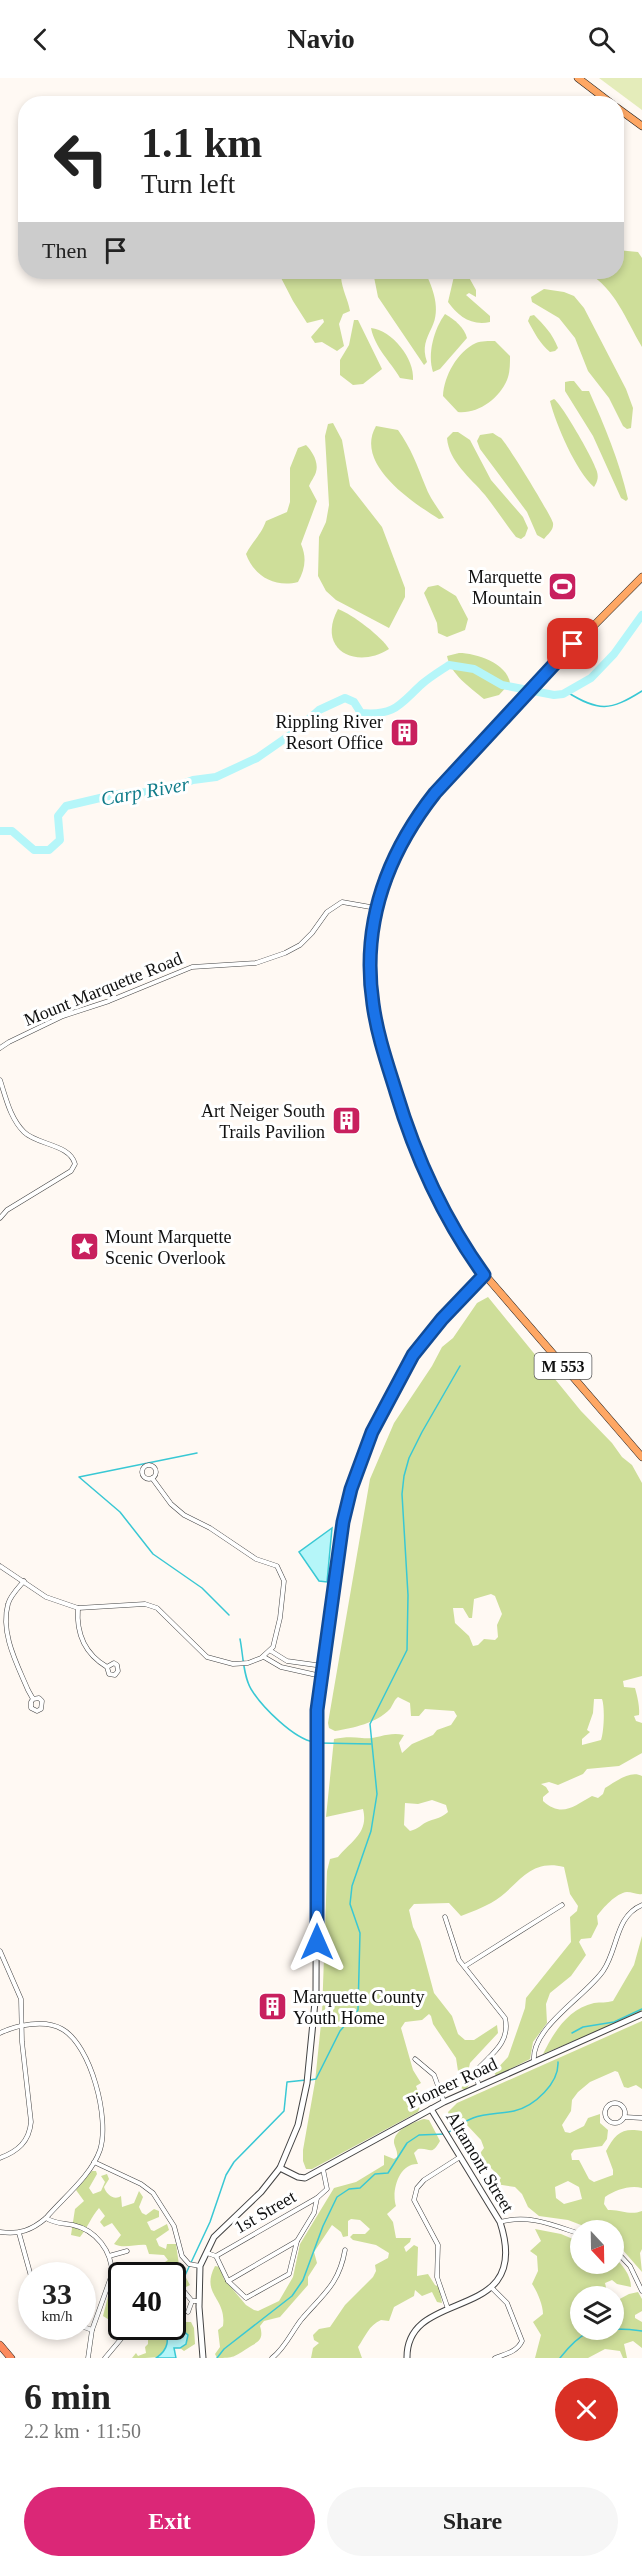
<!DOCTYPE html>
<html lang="en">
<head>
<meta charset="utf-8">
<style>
	body { margin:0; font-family:Georgia,serif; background:#f6f6f6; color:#222; height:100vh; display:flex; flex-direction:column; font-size:22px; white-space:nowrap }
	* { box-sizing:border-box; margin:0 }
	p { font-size:20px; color:#767676 }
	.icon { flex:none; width:33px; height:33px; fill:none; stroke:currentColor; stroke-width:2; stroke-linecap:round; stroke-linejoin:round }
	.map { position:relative; height:2280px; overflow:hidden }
	.sheet { display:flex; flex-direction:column; background:#fff; flex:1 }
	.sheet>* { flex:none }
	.hud { position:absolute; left:18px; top:18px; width:606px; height:183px; border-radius:24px; box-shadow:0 3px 9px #0003; background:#fff; color:#222; overflow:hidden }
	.needle { width:39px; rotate:158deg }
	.controls { position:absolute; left:570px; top:2142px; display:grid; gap:12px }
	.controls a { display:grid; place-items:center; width:54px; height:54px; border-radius:50%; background:#fff; box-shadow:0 3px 9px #0003; font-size:30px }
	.speed { position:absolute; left:18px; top:2184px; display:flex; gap:12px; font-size:30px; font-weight:700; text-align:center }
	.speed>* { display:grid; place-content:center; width:78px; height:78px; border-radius:50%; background:#fff; box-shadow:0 3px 9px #0003; line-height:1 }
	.speed small { font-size:15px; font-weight:400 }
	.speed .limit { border:3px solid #111; border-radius:9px; background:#fff; color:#111 }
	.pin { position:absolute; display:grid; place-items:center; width:51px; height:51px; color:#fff; margin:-26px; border-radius:12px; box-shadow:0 3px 9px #0006 }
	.me { position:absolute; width:66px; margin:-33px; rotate:0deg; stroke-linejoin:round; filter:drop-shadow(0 0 4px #0008) }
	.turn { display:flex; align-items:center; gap:21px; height:126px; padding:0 24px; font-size:27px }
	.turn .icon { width:78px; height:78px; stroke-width:2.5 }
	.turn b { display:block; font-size:42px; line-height:51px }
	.then { display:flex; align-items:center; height:57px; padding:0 24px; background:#0003; gap:12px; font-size:22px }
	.round { display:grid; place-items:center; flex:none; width:63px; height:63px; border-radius:32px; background:#f6f6f6 }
	.headline { display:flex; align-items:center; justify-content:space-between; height:102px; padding:0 24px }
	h1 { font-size:36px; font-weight:700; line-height:45px }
	.button { display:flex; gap:12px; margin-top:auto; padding:12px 24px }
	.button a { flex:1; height:69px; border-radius:36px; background:#db2777; color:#fff; font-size:24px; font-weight:700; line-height:69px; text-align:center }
	.button a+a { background:#f6f6f6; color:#222 }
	header { display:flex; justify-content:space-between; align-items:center; height:78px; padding:0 24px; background:#fff; font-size:27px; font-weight:700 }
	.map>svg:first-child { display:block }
	.green { fill:#e4ecba }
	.forest { fill:#cede99; fill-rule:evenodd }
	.water { fill:#b5f6f9; stroke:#39c8d4; stroke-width:1.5 }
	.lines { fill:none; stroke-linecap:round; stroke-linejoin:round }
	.stream { stroke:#39c8d4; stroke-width:1.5 }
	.river { stroke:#b5f6f9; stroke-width:8 }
	.minor-casing { stroke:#434343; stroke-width:5 }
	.tertiary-casing { stroke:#434343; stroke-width:7 }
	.primary-casing { stroke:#212121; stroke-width:8 }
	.trunk-casing { stroke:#212121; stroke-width:8 }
	.minor { stroke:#fff; stroke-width:4 }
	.tertiary { stroke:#fff; stroke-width:5 }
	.primary { stroke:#fea764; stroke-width:7 }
	.trunk { stroke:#fc8a5d; stroke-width:7 }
	.route-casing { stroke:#114b97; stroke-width:15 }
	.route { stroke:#1a73e8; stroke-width:10 }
	.labels { text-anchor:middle; stroke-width:6; stroke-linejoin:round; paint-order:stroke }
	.shield { fill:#fff; stroke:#585858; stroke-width:1.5 }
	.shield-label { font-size:16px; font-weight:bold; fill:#101010 }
	.poi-label { font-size:18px; fill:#101010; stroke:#fff; text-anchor:end }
	.street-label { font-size:18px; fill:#101010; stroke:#fff }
	.water-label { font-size:20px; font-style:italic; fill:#127d8b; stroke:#fff }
</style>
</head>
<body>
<header><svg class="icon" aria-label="back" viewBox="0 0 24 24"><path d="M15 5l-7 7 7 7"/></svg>Navio<svg class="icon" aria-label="search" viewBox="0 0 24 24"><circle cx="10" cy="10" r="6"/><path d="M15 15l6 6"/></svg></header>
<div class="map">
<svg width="642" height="2280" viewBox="0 0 642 2280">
	<rect width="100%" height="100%" fill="#fff9f3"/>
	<!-- green -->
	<path class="green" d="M599 0H642V32Z"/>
	<!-- forest -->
	<g class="forest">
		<path d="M617 172 638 174 642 180V269C625 240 616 212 587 194H616Z"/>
		<path d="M278 194H349L341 199C342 212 348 221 350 233L343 236 339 246 344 268 337 273 322 264 315 265 311 259 324 244 323 241 307 245 293 223Z"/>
		<path d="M373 194H425C433 210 441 231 432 249 426 262 422 269 427 284L424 287 378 219Z"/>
		<path d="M455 194H466L476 212V219L469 215 466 217 490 238V244C471 248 458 238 448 224Z"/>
		<path d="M544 211 564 214 574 218 584 230 626 311 633 330 631 350 627 351 623 348 609 320 588 293 575 260 559 240 532 224 531 219Z"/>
		<path d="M445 236C455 242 464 249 467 260L440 291 433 294C427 276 434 251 445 236Z"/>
		<path d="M534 237C544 247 552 255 558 270L555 273 550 274C540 266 534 254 528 243L530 238Z"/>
		<path d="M354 242H358L382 291 363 306 353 307 340 297V282L349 267Z"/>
		<path d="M371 250C392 252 415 281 413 302L400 300C390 283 375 270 371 250Z"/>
		<path d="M495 263 510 278C510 286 510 295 507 302 499 321 478 336 458 334L443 318C444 298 457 274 476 265 481 263 489 263 495 263Z"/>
		<path d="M570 303H574L582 313H589C605 349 619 382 628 421L626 423 621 420 593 358 565 313V304Z"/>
		<path d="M554 321C561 325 593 380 596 391 599 398 598 403 594 409 576 393 556 347 550 323Z"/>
		<path d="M333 345 342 362 350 408 382 449 405 510V519L389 550 336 522 326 513 318 498 319 459 326 444 329 427 325 358 328 346Z"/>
		<path d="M376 348 398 352C411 370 417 387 425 407 429 419 438 430 444 440L439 441C412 424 354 386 376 348Z"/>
		<path d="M453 354H458L470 362 491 402 523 439 528 450 525 458 521 461 516 459C505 445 496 431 485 417 470 399 449 384 447 360Z"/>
		<path d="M493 355C494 356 499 359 501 360 508 367 551 437 553 445 554 452 548 456 544 461L537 457 527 434 480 371 477 363 480 357Z"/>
		<path d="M306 367C312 373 319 384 316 394 315 398 311 403 309 408L317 423 301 466C307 480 305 491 298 504 275 510 254 498 246 476 252 464 261 457 266 443L287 434 290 424V390L298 370Z"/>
		<path d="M438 507 456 518 468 541 465 552 447 559 438 555 437 545 424 515 428 509Z"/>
		<path d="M338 531C352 536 382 559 389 571 356 592 316 572 338 531Z"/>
		<path d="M459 575C476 575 507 585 510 605L499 617 484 621C471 610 450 596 447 578Z"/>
		<path d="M488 1219 581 1333 612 1365 622 1379 632 1387 642 1405V1598L623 1603 624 1609 635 1610C637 1617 640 1629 639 1637L634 1638 636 1643 642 1645V1675L619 1688 587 1691 583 1696 558 1707 549 1704 541 1706 546 1709 549 1714 543 1719V1723C562 1740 574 1728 592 1718L598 1720 603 1716 605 1710C615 1704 630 1692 642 1698V1816C637 1817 632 1814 627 1814 616 1815 603 1830 597 1838L598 1846 591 1860 581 1861 579 1864 586 1877 571 1898 550 1915 546 1926 547 1945 533 1964 530 1981 496 1998 494 1994 508 1979 525 1930 526 1920 571 1864 570 1839 577 1833 578 1828 570 1816 564 1789C527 1780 518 1810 491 1825 482 1830 471 1834 461 1838L449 1825 414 1826 409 1832 413 1849 420 1863 434 1915 452 1938 458 1956 465 1962H474L497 1947 498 1955 470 1985 468 1994 471 2005 465 2012 461 2010 465 2006 464 2001 458 1993 456 1980 433 1946 431 1938 429 1936 422 1942 405 1944 401 1950 413 1992 421 2005 416 2008 422 2024 418 2034 312 2091H306L303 2083V2072L315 2004 322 1936 327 1793 330 1781 338 1779C351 1763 369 1755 363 1731L326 1739 334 1661C344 1659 352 1659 362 1660 376 1662 388 1653 404 1657L399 1665 402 1675 412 1666 433 1657 437 1652 451 1647 457 1638 454 1633 425 1631 419 1638H411L410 1625 398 1619C394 1622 393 1627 390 1631 377 1645 353 1650 335 1653L329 1650 328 1645 370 1401 394 1345 432 1288 442 1269 453 1260 477 1225ZM491 1516 495 1518 502 1536 497 1547 498 1559 495 1562 484 1561 478 1567 473 1568 469 1558 455 1545 453 1530H463L469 1540H472L474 1521ZM594 1621H602C605 1629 604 1654 601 1662L582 1667V1661L590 1654 587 1652 593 1635ZM432 1722 446 1727 448 1734C441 1740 437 1740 429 1743 421 1746 419 1751 410 1753L404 1747 405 1725 418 1726Z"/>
		<path d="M642 1858V1934L543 1976C554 1954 568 1931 594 1925 601 1924 606 1925 613 1923L634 1887Z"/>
		<path d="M642 1943V2011L636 2007 628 2010 624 2009 618 1994 615 1993 590 2004 578 2014 572 2022 571 2033 562 2047 565 2054 570 2055 584 2048 588 2040 600 2036V2045L608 2052 607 2061 602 2068 574 2072 571 2076 572 2082H579L589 2101 594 2104 613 2097V2092L606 2073C615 2056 622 2049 642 2053V2110C629 2107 616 2112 605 2119L604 2126 608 2132C621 2131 629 2138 642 2133V2171L640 2175 642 2194 614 2162V2152H594L568 2142 539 2138 528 2129 522 2116 515 2109 496 2106 501 2100 488 2087 475 2092 472 2086 484 2070 481 2062 466 2046 455 2047 451 2044 448 2034 457 2025ZM568 2103 579 2109 582 2121 564 2126 556 2120 555 2109Z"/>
		<path d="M424 2041 429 2042 440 2063C431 2079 430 2069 418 2071L414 2075 418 2086C399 2085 391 2113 396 2128L387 2136 393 2144 396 2160H411L410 2164 404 2169 406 2174 414 2167 418 2169 417 2198 428 2196 435 2207 439 2209 442 2225 437 2224 432 2214 422 2218 415 2212 414 2218 394 2229 389 2243 381 2242C369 2247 365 2259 358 2269L362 2280H311L313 2270 319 2265 314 2262 313 2257 319 2251 330 2249 345 2227 373 2199 376 2193 375 2187 388 2180 389 2175 376 2167 353 2162 350 2159 353 2156H365L370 2151 360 2142 351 2141 348 2143V2158L343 2159 341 2154 332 2147 314 2174 317 2185 308 2199V2207L280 2239 264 2243 260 2248C264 2262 259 2263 248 2270 234 2279 234 2280 217 2280L215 2276 220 2269 218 2252 223 2248C227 2219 200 2217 215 2188L220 2189 224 2201 246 2227 254 2232 258 2233 279 2223 293 2199 300 2166 334 2110 356 2104 384 2087V2077L394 2081 397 2079C398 2073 395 2070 394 2065 393 2052 414 2044 424 2041Z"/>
		<path d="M92 2093H96L97 2096 89 2110 93 2116 101 2113 105 2104 101 2098 107 2096 109 2101 104 2109C106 2116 114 2123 121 2118L122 2129 134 2125 139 2113 143 2119 139 2129 142 2135 146 2137 154 2131 159 2133V2139L147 2144 151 2152 154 2153 167 2146 169 2152 156 2161 159 2168 166 2171 167 2166H176L179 2187 190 2207 184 2210 177 2195 122 2198 121 2234 116 2236 115 2240 126 2254 118 2259 116 2257 119 2248 103 2238 115 2191H118L122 2196 125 2195 159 2188 168 2182 164 2177 149 2176 146 2167C136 2166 123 2171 114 2166L121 2157 112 2145 104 2149 100 2144 105 2138 99 2130C91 2139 88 2149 80 2159L71 2157 75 2131 84 2123 76 2112Z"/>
		<path d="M535 2151 561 2156 580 2164V2186H614V2179C622 2186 631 2197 631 2209L617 2206 612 2202 605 2205 608 2218H580V2252H614V2224L629 2216 638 2214 642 2221V2233L635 2237V2240L642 2244V2270L633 2263 624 2266 627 2280H623L620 2273 605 2271 588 2280H535L541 2257 533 2244 543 2236C543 2227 537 2213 532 2206L538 2193 537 2178 530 2173 541 2163Z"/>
		<path d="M176 2225 186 2231 178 2236 183 2244H191L194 2250 195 2266 184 2273 180 2270 186 2266C184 2256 181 2246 173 2241L172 2229Z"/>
		<path d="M138 2249H162C169 2258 171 2273 158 2279 151 2280 139 2280 132 2280L136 2275 138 2278 146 2275 145 2269 148 2266V2256Z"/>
	</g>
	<!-- water -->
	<g class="water">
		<path d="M332 1450 327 1504 319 1503 299 1474Z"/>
		<path d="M173 2241 178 2244 181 2251 188 2257 186 2266 180 2270H174L176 2280H156C168 2272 171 2261 162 2249L172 2248Z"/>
	</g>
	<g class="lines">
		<!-- stream -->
		<g class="stream">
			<path d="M567 614C599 634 610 633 642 613"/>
			<path d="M197 1375 79 1399 120 1434 153 1476 202 1510 229 1537"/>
			<path d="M240 1561C243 1575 243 1598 251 1611 262 1629 294 1661 314 1664"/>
			<path d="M319 1665 371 1666"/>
			<path d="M572 1955 583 1949 614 1944 642 1931"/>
			<path d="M310 2002 316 2001 340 1953 358 1932 360 1855 350 1826 352 1808 371 1753 377 1716 370 1646 407 1572 408 1517 402 1416 404 1398 409 1380 422 1354 460 1288"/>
			<path d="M449 2054C456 2049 465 2043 473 2040 486 2035 501 2036 514 2033 535 2028 559 2005 558 1984"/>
			<path d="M181 2206 210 2144 226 2097 234 2084 284 2033 287 2004 306 2002"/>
			<path d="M173 2224 179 2211"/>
			<path d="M217 2280 224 2271 292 2218 303 2202 323 2148 337 2119 349 2111 360 2110 375 2096 388 2095 407 2065 419 2057 445 2056"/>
			<path d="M560 2280C567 2271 578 2259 589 2254 600 2249 630 2251 642 2253"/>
		</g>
		<!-- river -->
		<path class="river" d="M0 753H12L34 772H49L60 762 58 738 66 728 117 716 163 713 193 702 216 699 257 680 293 655 319 632 345 620 354 624 361 635C395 638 399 627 422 606 430 599 440 593 449 587L474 591 502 607 554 617 563 616 591 600 614 576 642 537"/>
		<defs>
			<g id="minor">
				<path d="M0 970 9 964 63 938 109 923 192 889 256 885 285 875 300 867 312 855 327 834 342 824 376 830"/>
				<path d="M0 1002C6 1020 10 1040 24 1054 37 1067 70 1066 75 1086L71 1093 7 1132 0 1140"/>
				<circle cx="149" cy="1394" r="7"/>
				<path d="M0 1488 46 1519 78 1530 145 1526 157 1530 207 1579 233 1586 248 1585 261 1580 273 1569 280 1540 284 1503 277 1488 256 1481 210 1450 184 1437 171 1426 152 1400"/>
				<path d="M24 1503C18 1510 10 1518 8 1526 0 1555 17 1586 28 1612L33 1621 39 1620 42 1623 41 1631 37 1633 31 1630V1624L33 1621"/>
				<path d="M78 1530C76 1556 85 1576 107 1589L109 1596 115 1597 118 1593 117 1587 114 1585 107 1589"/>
				<path d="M271 1573 287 1583 323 1588"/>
				<path d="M264 1579 281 1589 321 1598"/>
				<path d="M445 1839 459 1882 505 1940C511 1965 490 1977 475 1994L479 2008"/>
				<path d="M0 1873 21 1921 22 1964 31 2044C29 2064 18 2073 0 2080"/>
				<path d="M465 1888 562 1827"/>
				<path d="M0 1955C17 1947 45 1941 62 1951 91 1967 110 2041 100 2072 91 2098 64 2119 46 2140"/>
				<path d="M415 1981 434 1997 444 2024"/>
				<path d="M534 1984C530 1950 585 1919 603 1893 618 1872 615 1838 642 1827"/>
				<circle cx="615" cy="2035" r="10"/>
				<path d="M625 2039 642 2040"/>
				<path d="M94 2084 141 2106 153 2115 174 2148 182 2178 189 2186 200 2188"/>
				<path d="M500 2144C529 2136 553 2147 580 2156"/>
				<path d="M0 2154C19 2157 32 2152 46 2140 55 2146 63 2145 73 2147 96 2152 112 2173 112 2196L92 2252 88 2280"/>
				<path d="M19 2155 32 2202"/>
				<path d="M614 2171 630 2188 642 2213"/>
				<path d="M207 2175 216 2178 228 2203 246 2220 289 2196 297 2163 314 2135 317 2120"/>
				<path d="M109 2178 127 2173"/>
				<path d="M216 2178 317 2120 327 2111 323 2091"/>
				<path d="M172 2199 192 2223H199"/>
				<path d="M228 2203 297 2163"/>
				<path d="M491 2209 507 2225 522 2263C517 2274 505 2276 495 2280"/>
				<path d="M448 2231 437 2199 438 2167 414 2122 417 2110 424 2102 460 2079"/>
				<path d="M188 2234 192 2223"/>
				<path d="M81 2248 92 2252"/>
				<path d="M105 2280 131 2249"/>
				<path d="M272 2280C285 2270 291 2255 301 2242 322 2217 339 2207 345 2172"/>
			</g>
			<g id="tertiary">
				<path d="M280 2090 298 2099 305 2100 444 2024 642 1936"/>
				<path d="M203 2280 199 2229 200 2188 214 2159 261 2114 280 2090 298 2047 307 2005 316 1914 317 1632 343 1444 351 1411 372 1354 413 1277 442 1241 485 1197"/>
				<path d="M407 2280C406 2207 534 2248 500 2144L431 2031"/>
			</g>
			<g id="primary">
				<path d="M578 0 612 26"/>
				<path d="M616 29 642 48"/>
				<path d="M642 499 525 617 420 734 394 778 379 818 370 879 373 926 383 971 418 1082 443 1134 485 1197 642 1379"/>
			</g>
			<path id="trunk" d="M0 2267 11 2280"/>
		</defs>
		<!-- minor casing -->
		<use href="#minor" class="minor-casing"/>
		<!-- tertiary casing -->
		<use href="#tertiary" class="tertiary-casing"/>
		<!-- primary casing -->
		<use href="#primary" class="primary-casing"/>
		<!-- trunk casing -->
		<use href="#trunk" class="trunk-casing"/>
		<!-- minor -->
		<use href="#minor" class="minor"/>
		<!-- tertiary -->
		<use href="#tertiary" class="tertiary"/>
		<!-- primary -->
		<use href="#primary" class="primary"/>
		<!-- trunk -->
		<use href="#trunk" class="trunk"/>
	</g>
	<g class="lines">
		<defs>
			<path id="route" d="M317 1864V1632L343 1444 351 1411 372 1354 413 1277 442 1241 484 1197C443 1140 416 1081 396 1014 387 985 377 956 373 926 361 847 387 776 435 715L573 566"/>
		</defs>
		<!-- route casing -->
		<use href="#route" class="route-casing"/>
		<!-- route -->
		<use href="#route" class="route"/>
	</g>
	<!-- icons -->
	<defs>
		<symbol id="stadium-square" viewBox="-11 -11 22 22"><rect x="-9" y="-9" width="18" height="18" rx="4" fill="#c8205e" stroke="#fff"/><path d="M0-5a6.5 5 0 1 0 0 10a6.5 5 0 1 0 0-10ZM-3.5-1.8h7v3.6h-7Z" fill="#fff"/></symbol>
		<symbol id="building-square" viewBox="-11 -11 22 22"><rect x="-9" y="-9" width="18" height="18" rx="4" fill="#c8205e" stroke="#fff"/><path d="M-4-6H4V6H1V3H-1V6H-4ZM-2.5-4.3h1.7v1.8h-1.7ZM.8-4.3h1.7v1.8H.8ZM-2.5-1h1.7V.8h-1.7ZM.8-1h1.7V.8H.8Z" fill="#fff"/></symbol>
		<symbol id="sight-square" viewBox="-11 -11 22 22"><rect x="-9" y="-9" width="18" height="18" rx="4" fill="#c8205e" stroke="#fff"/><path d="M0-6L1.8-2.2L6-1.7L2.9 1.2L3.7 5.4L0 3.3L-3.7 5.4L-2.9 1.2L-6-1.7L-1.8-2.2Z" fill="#fff"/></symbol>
	</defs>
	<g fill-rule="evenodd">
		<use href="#stadium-square" x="546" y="492" width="33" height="33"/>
		<use href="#building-square" x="388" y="638" width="33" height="33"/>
		<use href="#building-square" x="330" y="1026" width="33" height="33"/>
		<use href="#sight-square" x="68" y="1152" width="33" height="33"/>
		<use href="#building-square" x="256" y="1912" width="33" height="33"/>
	</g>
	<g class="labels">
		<!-- shield labels -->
		<rect class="shield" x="534.5" y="1275" width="57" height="26" rx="4.5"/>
		<g class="shield-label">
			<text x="563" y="1294">M 553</text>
		</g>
		<!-- poi labels -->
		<g class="poi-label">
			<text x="542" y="505">Marquette<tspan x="542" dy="21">Mountain</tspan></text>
			<text x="383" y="650">Rippling River<tspan x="383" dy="21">Resort Office</tspan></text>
			<text x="325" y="1039">Art Neiger South<tspan x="325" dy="21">Trails Pavilion</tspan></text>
			<text x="105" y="1165" text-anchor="start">Mount Marquette<tspan x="105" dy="21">Scenic Overlook</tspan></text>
			<text x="293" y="1925" text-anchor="start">Marquette County<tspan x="293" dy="21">Youth Home</tspan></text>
		</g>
		<!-- street labels -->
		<g class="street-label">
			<text transform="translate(103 911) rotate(-22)" y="6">Mount Marquette Road</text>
			<text transform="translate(452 2005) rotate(-25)" y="6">Pioneer Road</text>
			<text transform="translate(480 2084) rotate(59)" y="6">Altamont Street</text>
			<text transform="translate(265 2134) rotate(-30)" y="6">1st Street</text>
		</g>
		<!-- water labels -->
		<g class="water-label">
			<text transform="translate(145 713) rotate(-10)" y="7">Carp River</text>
		</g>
	</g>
</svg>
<div class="controls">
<a><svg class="needle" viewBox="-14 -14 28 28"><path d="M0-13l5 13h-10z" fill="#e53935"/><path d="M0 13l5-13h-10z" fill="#767676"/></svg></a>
<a><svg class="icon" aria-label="layers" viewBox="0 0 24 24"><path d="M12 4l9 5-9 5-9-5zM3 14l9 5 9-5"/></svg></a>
</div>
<div class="speed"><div>33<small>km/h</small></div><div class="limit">40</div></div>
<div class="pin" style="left:573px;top:566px;background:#d93025"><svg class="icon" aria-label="arrive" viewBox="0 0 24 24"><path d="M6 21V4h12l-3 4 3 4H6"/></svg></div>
<svg class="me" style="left:317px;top:1864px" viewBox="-20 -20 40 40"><path d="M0-17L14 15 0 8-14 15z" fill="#1a73e8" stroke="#fff" stroke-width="4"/></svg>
<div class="hud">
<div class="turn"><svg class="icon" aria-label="left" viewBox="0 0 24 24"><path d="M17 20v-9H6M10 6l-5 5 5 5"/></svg><div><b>1.1 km</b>Turn left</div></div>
<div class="then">Then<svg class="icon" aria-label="arrive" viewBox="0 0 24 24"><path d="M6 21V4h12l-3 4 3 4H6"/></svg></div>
</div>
</div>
<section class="sheet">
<div class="headline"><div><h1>6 min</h1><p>2.2 km · 11:50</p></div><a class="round" style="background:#d93025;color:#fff"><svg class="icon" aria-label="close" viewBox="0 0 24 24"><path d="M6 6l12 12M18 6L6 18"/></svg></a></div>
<div class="button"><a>Exit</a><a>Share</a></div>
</section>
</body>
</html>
